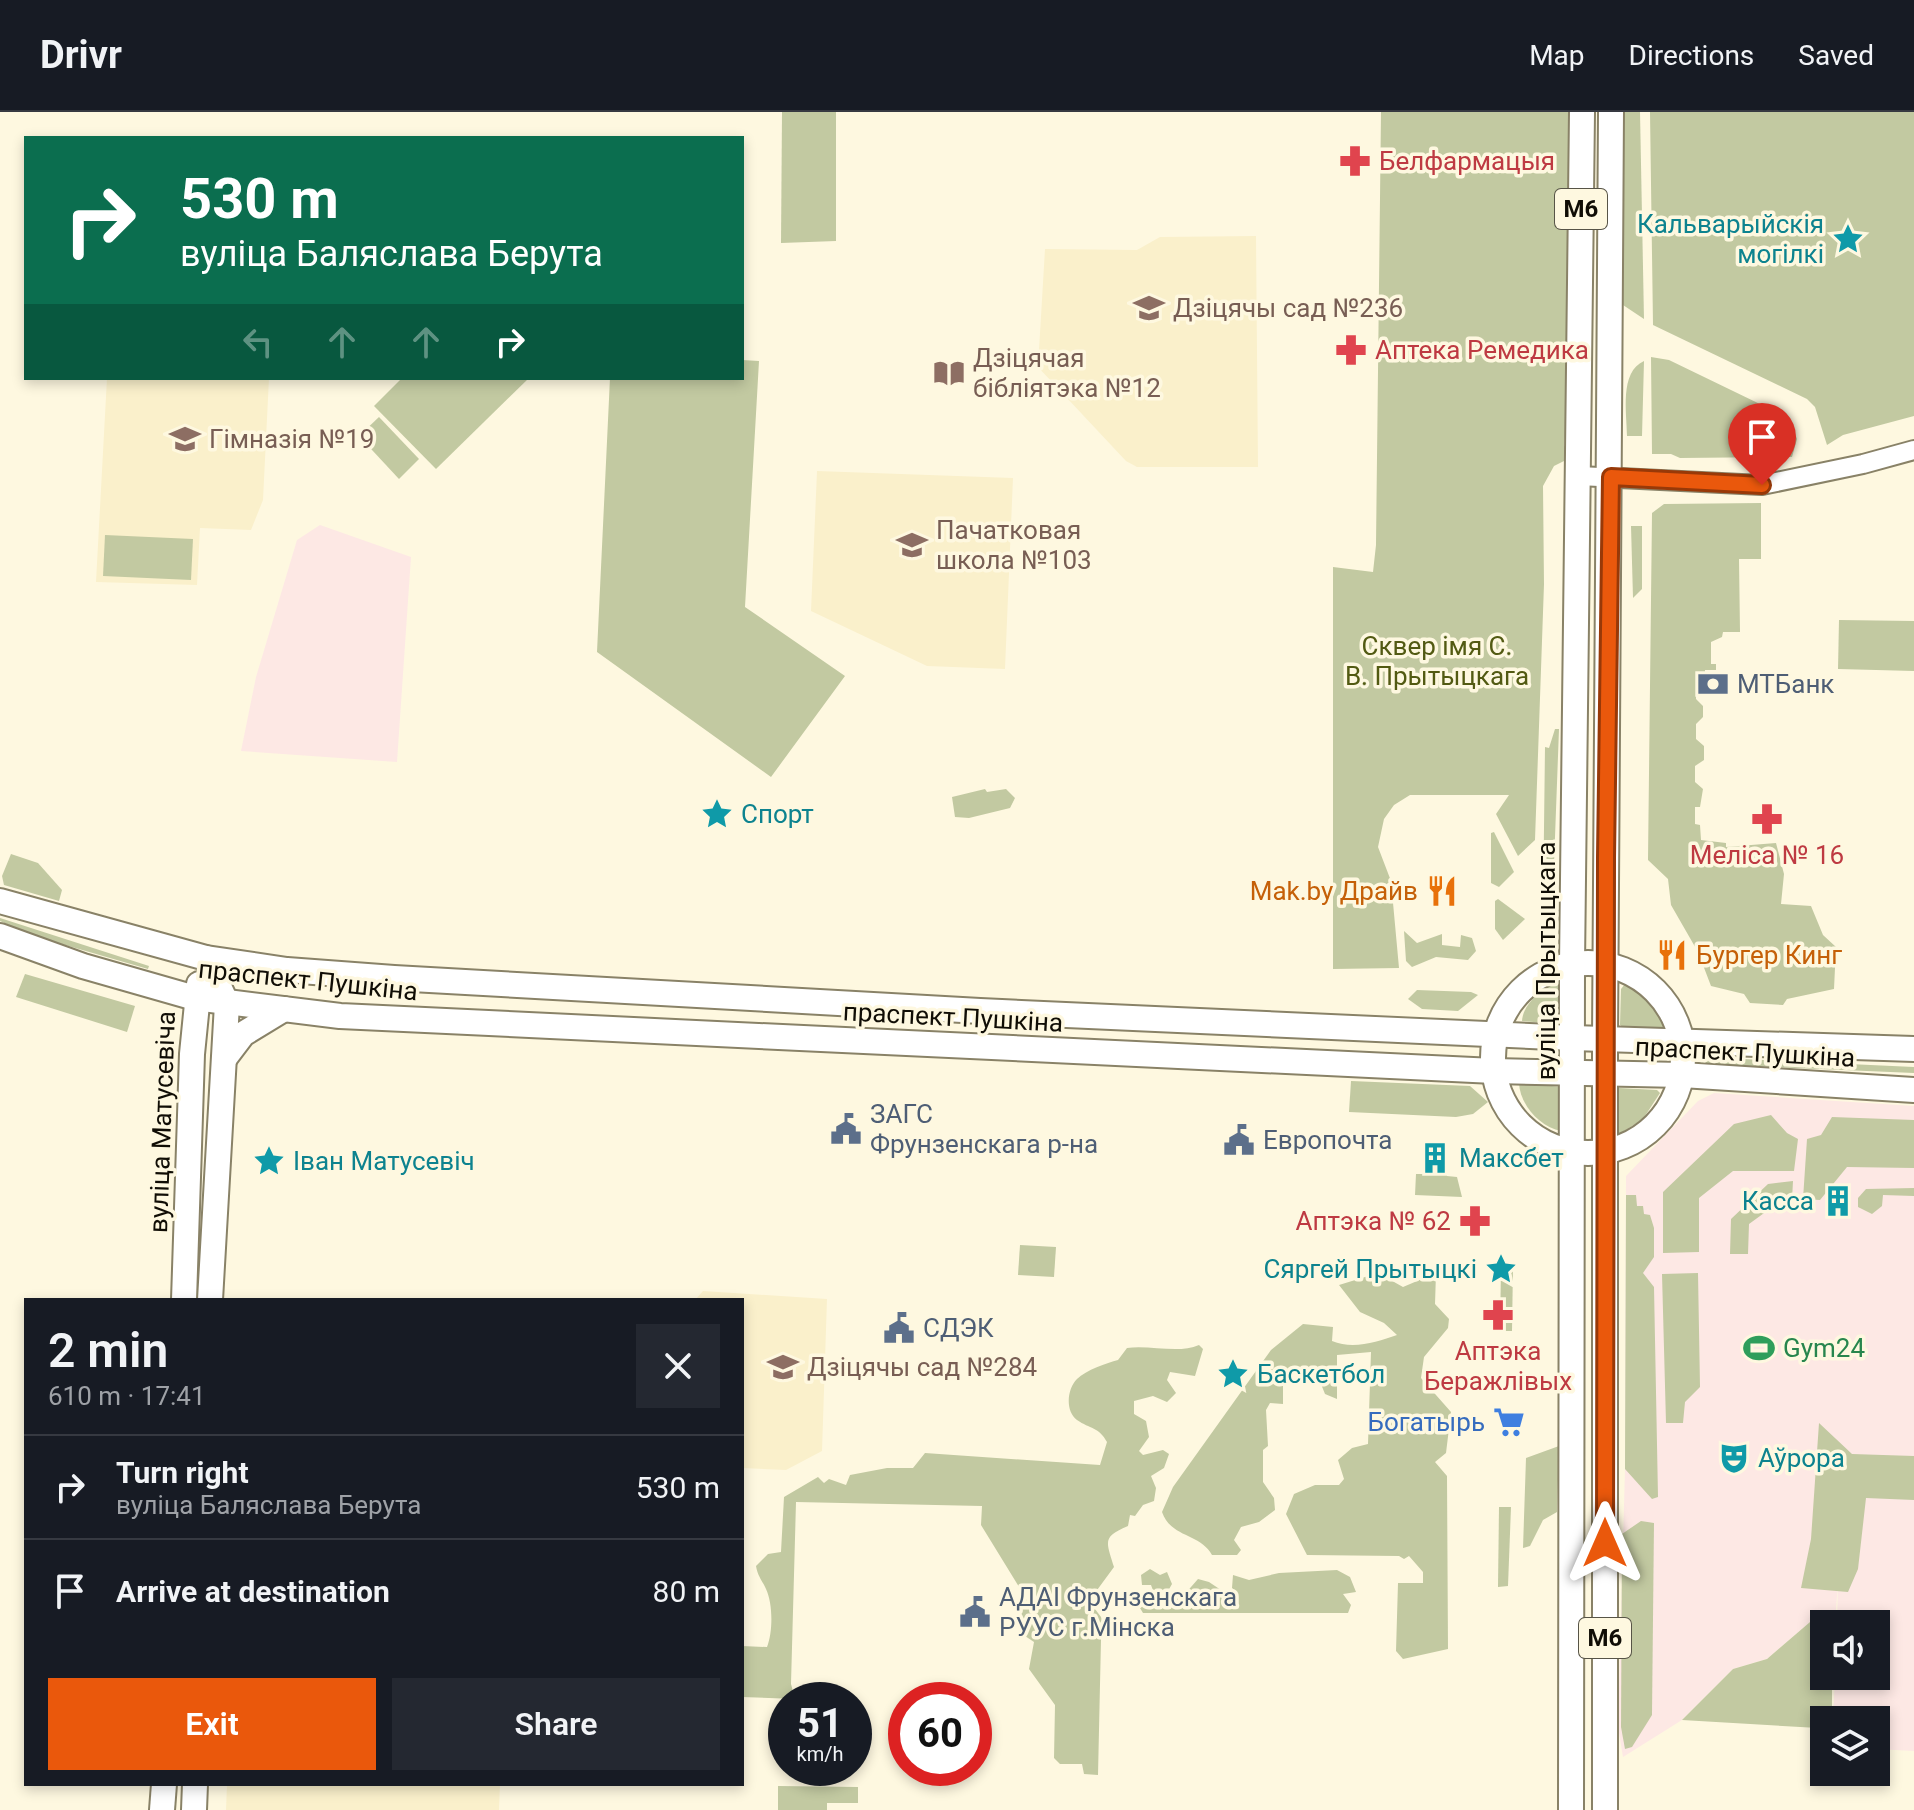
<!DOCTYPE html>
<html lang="en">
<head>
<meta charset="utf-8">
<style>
	body { margin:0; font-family:Roboto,sans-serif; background:#242831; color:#f1f3f6; height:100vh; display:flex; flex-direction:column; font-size:30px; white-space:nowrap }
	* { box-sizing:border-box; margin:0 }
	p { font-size:26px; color:#9ea1a6 }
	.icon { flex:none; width:44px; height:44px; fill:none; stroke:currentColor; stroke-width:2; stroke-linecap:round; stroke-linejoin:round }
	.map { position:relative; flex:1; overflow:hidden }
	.details { position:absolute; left:24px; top:1186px; width:720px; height:488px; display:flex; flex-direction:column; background:#171b24; border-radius:0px; box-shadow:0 4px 12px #0003 }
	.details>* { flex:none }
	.hud { position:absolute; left:24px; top:24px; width:720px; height:244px; border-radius:0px; box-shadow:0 4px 12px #0003; background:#0b6e4f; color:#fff; overflow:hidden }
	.tools { position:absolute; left:1810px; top:1498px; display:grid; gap:16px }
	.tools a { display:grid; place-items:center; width:80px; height:80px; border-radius:0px; background:#171b24; box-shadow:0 4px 12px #0003; font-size:40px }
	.speed { position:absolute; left:768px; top:1570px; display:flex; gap:16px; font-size:40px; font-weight:700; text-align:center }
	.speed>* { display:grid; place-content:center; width:104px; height:104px; border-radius:50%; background:#171b24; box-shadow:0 4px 12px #0003; line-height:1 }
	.speed small { font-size:20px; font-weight:400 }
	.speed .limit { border:12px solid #d22; background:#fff; color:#111 }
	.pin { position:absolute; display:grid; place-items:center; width:68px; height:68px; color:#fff; margin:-82px -34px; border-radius:50% 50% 50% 0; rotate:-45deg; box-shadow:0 0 8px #0007 }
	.pin .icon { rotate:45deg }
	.me { position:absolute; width:88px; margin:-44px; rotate:0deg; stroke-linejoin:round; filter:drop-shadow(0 0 6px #0008) }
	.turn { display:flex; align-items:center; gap:28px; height:168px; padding:0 24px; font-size:36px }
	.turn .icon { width:104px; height:104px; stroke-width:2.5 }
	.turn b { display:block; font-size:56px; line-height:68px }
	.lanes { display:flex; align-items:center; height:76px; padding:0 24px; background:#0003; justify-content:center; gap:40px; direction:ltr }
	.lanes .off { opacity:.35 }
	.round { display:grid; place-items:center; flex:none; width:84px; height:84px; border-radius:0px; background:#242831 }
	.headline { display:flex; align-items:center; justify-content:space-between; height:136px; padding:0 24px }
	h1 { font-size:48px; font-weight:600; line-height:60px }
	.action { display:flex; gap:16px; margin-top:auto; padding:16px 24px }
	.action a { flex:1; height:92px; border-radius:0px; background:#ea580c; color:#fff; font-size:32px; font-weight:600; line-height:92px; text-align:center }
	.action a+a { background:#242831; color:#f1f3f6 }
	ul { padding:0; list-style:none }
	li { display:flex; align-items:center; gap:24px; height:104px; padding:0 24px; border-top:2px solid #363941 }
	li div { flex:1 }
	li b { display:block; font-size:30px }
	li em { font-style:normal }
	header { display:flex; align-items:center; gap:48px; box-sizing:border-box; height:112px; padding:0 40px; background:#171b24; border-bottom:2px solid #363941 }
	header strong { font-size:38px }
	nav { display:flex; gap:44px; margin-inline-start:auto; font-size:28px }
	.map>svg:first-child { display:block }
	.commercial { fill:#fde8e4 }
	.built { fill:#faf0cb }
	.green { fill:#c2c9a1 }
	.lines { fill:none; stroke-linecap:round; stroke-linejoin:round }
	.minor-casing { stroke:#898267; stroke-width:22 }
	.major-casing { stroke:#898267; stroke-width:28 }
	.minor { stroke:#fff; stroke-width:18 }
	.major { stroke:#fff; stroke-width:24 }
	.route-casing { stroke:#983908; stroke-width:20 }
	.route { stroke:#ea580c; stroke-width:14 }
	.labels { text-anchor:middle; stroke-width:7; stroke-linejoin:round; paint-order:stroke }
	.shield { fill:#fef8e0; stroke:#575447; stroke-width:2 }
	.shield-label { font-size:24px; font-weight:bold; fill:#100d05 }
	.health-label { font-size:26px; fill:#be3a42; stroke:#fef8e0; text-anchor:start }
	.culture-label { font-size:26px; fill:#0d838f; stroke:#fef8e0; text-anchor:start }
	.education-label { font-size:26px; fill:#785e54; stroke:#fef8e0; text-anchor:start }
	.park-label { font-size:26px; fill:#525a12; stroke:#fef8e0 }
	.service-label { font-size:26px; fill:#4e5e75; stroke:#fef8e0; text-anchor:start }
	.food-label { font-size:26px; fill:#c56008; stroke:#fef8e0; text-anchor:end }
	.street-label { font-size:26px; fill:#100d05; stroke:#fef8e0 }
	.leisure-label { font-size:26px; fill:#27864d; stroke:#fef8e0; text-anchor:start }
	.shop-label { font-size:26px; fill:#366cbe; stroke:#fef8e0; text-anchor:end }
</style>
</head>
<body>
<header>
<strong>Drivr</strong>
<nav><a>Map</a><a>Directions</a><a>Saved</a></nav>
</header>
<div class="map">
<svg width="1914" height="1698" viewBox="0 0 1914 1698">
	<rect width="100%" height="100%" fill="#fef8e0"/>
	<!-- commercial -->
	<g class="commercial">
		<path d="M320 413 411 445 397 650 241 639 256 565 297 428Z"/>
		<path d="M1714 981 1914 994V1639L1876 1637V1608H1833L1835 1564H1876V1512H1837L1838 1470 1835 1512 1823 1499 1767 1547 1733 1557 1682 1608 1623 1645 1618 1615 1625 1357 1626 1064 1698 989Z"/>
	</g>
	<!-- built -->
	<g class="built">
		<path d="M1256 124 1258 355H1137L1126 349 1038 255 1045 137 1137 138 1160 125Z"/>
		<path d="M107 266H269L263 388 251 418 200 416 197 473 96 470Z"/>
		<path d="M817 359 1013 366 1005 557 927 554 811 499Z"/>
		<path d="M703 1179 827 1187 822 1339 786 1358 742 1356V1188H695Z"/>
		<path d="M227 1672H500L499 1698H226Z"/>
	</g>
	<!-- green -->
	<g class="green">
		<path d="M782 0H836V129L781 131Z"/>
		<path d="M1381 0H1570L1569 323 1565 324 1564 334 1569 335 1568 347 1554 354 1543 374 1544 472 1535 728 1518 744 1496 702 1509 683H1410L1394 693 1384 707 1378 735 1391 769 1399 856 1333 857V455L1373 460 1376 433Z"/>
		<path d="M1623 0H1640L1644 207 1623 193Z"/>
		<path d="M1650 0H1914V304L1843 323 1827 333 1815 295 1807 287 1653 213Z"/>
		<path d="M1651 245 1669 248 1789 306 1797 327 1792 345 1680 346 1671 342H1652Z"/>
		<path d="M742 248 759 249 745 495 845 564 771 665 597 540 610 266H742Z"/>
		<path d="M1644 249 1642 324H1627C1627 301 1619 260 1644 249Z"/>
		<path d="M402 266H529L436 357 374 294Z"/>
		<path d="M379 305 419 347 399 367 359 324Z"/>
		<path d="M1761 391V447H1739L1740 520H1723L1722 525 1711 530V552H1716V558H1705V564L1696 570V587L1703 594V605L1696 612V627L1704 634V648L1695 654V670L1703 677 1700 695H1695V712L1700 713 1701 728 1726 731V735L1776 731 1784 762 1781 792 1811 794 1823 823 1836 835 1834 877 1787 887 1783 893 1750 891 1744 882 1711 874 1698 840 1671 793 1668 767 1648 748 1652 401 1664 392Z"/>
		<path d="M1631 414H1642V477L1633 486Z"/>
		<path d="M105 423 193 427 191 468 103 464Z"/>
		<path d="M1839 508 1914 509V559L1838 557Z"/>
		<path d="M1555 617H1559L1552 806 1543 796 1545 635 1549 636Z"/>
		<path d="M985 677 987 680 1006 677 1015 686 1010 696 969 706 955 705 952 685Z"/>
		<path d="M1494 720 1514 760 1499 775 1491 771V721Z"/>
		<path d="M11 742 38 751 62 778 59 789 4 773 2 764Z"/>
		<path d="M1498 787 1525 807 1503 828 1495 817V789Z"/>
		<path d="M0 806 149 854 148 857 34 824 0 809Z"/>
		<path d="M1404 819 1417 831 1442 822V833L1460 835 1461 823 1472 826 1476 839 1468 848 1436 845 1412 855 1406 849Z"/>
		<path d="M25 862 135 894 127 920 16 885Z"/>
		<path d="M1554 871 1562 872 1560 912 1522 909C1523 892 1540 879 1554 871Z"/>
		<path d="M1625 872 1653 891 1664 916 1626 917 1620 913 1621 877Z"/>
		<path d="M1417 878 1471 880 1478 883 1458 899 1422 897 1408 887Z"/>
		<path d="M1700 945 1914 955V961L1700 952Z"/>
		<path d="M1351 969 1470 974 1488 990 1473 1002 1456 1005 1349 1000Z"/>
		<path d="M1519 971 1563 975 1561 1019C1540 1015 1520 993 1519 971Z"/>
		<path d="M1619 976 1657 978 1660 981 1643 1007 1618 1023Z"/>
		<path d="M1771 1003 1787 1021 1798 1027 1794 1059H1733L1699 1086V1140L1663 1141V1080L1734 1012Z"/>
		<path d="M1832 1005 1914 1008V1056L1847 1055 1820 1088 1803 1087 1807 1027 1821 1023Z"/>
		<path d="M1430 1056 1447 1057V1064L1457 1065 1462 1085 1415 1083 1416 1062H1429Z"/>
		<path d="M1793 1069 1792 1088H1782L1749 1112 1748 1142H1730L1731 1107 1768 1072Z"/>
		<path d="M1914 1076V1084L1883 1083 1882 1094 1872 1102 1858 1095V1086L1866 1077Z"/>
		<path d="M1626 1083H1636L1637 1094H1643L1644 1102 1650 1103 1654 1116V1145L1643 1161 1654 1175 1658 1385 1652 1387 1625 1357Z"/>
		<path d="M1020 1133 1056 1135 1054 1165 1018 1163Z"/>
		<path d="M1501 1154H1513L1512 1219H1500Z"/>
		<path d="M1378 1161 1403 1175 1436 1161 1435 1192 1449 1207 1448 1216 1424 1245 1421 1266 1451 1300 1446 1341 1435 1350 1447 1364 1448 1537 1403 1547 1396 1539 1398 1471H1423V1460L1409 1444 1404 1447 1399 1444 1307 1443 1286 1402 1294 1382 1315 1373H1339L1344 1367 1338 1348 1352 1336 1368 1332 1371 1240 1337 1243V1287L1325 1282 1317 1262H1283V1292L1270 1291 1266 1298 1268 1334 1263 1338V1370L1274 1386 1275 1398 1259 1410 1241 1415 1234 1428 1241 1438 1237 1443H1212C1200 1421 1171 1426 1162 1400L1173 1375 1271 1238 1303 1212 1333 1215 1332 1229C1353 1238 1377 1230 1397 1223L1384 1211 1360 1200 1339 1173Z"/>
		<path d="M1698 1161 1700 1275 1685 1290 1683 1311H1666L1662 1162Z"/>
		<path d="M1199 1233 1203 1237 1195 1264 1170 1260 1167 1268 1176 1281 1167 1290 1153 1284 1134 1289V1302L1146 1309 1149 1325 1139 1339 1143 1343 1163 1338 1169 1342 1164 1356 1151 1364 1156 1376 1154 1389 1143 1393 1135 1404 1130 1403 1128 1414C1102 1425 1106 1429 1114 1455L1089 1489 1101 1505 1105 1523 1101 1527 1098 1663 1084 1662 1082 1652H1060L1054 1646 1055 1593 1029 1557 1034 1530 1022 1522 1021 1478 981 1413 982 1394 796 1390 791 1572 795 1587 742 1585V1534L767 1535C773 1520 773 1492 766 1477 762 1468 758 1465 756 1454L768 1442 781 1440 784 1385 818 1365 824 1371 829 1367 846 1373 850 1363 887 1356H913L925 1341 1100 1353 1107 1330C1099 1315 1090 1317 1077 1308 1065 1299 1067 1277 1077 1267 1086 1258 1107 1251 1118 1248L1127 1236C1151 1233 1179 1242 1199 1233Z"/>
		<path d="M1819 1311 1852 1342 1914 1344V1388L1866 1386 1858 1457 1848 1480 1801 1476 1811 1427Z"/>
		<path d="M1559 1334 1557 1400 1543 1408 1530 1434 1523 1436 1526 1346Z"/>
		<path d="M1499 1395H1511L1508 1474 1498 1475Z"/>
		<path d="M1641 1409 1654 1411 1652 1603 1632 1635 1625 1637 1621 1615 1622 1422Z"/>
		<path d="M1150 1457 1160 1463 1167 1460 1172 1472 1168 1479 1173 1484 1184 1483 1198 1467 1209 1470 1230 1484 1238 1482 1232 1476 1233 1463 1249 1468 1279 1461 1337 1458 1350 1465 1356 1480 1343 1482 1351 1493 1348 1501H1143L1140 1496 1154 1481 1151 1473H1142L1141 1463Z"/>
		<path d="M1824 1498 1835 1512H1824V1564H1832V1608H1824V1626L1818 1616 1682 1608 1733 1557 1767 1547Z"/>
		<path d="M778 1674 858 1675V1691H827V1698H778Z"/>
	</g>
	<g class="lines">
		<defs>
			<path id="minor" d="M1579 364 1762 373 1863 352 1914 338"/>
			<g id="major">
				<path d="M0 789 206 846 287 858 394 866 980 899 1573 926 1914 937"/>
				<path d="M0 824 83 854 195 886 340 904 1494 959 1682 963 1914 978"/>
				<path d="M206 846 227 892 210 1188"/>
				<circle cx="1588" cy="946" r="95"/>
				<path d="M224 947 243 922 284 897"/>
				<path d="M184 1188 192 942 199 872"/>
				<path d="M162 1698 164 1672"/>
				<path d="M194 1698 195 1672"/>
				<path d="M1571 1698 1572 852 1582 0"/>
				<path d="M1605 1698V927L1611 0"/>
			</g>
		</defs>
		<!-- minor casing -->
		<use href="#minor" class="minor-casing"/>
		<!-- major casing -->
		<use href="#major" class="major-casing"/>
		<!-- minor -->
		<use href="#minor" class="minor"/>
		<!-- major -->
		<use href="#major" class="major"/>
	</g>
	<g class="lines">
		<defs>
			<path id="route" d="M1605 1431 1606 746 1611 365 1762 373"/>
		</defs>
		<!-- route casing -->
		<use href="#route" class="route-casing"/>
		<!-- route -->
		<use href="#route" class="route"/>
	</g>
	<!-- icons -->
	<defs>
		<symbol id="pharmacy-bare" viewBox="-9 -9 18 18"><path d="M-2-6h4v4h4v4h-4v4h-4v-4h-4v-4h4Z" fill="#e0444e" stroke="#fef8e0" stroke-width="2.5" paint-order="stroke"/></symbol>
		<symbol id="sight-bare" viewBox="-9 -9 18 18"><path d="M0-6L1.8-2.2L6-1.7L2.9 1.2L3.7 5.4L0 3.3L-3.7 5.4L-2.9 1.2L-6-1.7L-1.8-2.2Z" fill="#0f9aa8" stroke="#fef8e0" stroke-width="2.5" paint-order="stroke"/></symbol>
		<symbol id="school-bare" viewBox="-9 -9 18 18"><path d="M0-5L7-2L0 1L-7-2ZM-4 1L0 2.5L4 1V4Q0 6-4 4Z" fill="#8d6e63" stroke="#fef8e0" stroke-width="2.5" paint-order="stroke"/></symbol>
		<symbol id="library-bare" viewBox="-9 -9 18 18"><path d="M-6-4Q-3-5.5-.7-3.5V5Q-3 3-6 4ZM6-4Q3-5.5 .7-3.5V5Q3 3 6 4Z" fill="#8d6e63" stroke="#fef8e0" stroke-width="2.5" paint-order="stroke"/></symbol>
		<symbol id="bank-bare" viewBox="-9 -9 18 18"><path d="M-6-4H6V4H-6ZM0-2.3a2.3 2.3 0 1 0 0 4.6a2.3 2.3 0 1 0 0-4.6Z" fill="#5c6f8a" stroke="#fef8e0" stroke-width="2.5" paint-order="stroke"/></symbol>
		<symbol id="restaurant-bare" viewBox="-9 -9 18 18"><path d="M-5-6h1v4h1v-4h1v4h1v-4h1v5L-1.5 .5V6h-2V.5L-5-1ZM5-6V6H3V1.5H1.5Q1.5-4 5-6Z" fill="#e8710a" stroke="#fef8e0" stroke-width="2.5" paint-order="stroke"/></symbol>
		<symbol id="civic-bare" viewBox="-9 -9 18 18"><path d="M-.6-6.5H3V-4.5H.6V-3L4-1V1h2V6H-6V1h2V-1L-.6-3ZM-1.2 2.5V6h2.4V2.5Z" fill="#5c6f8a" stroke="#fef8e0" stroke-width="2.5" paint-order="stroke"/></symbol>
		<symbol id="building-bare" viewBox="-9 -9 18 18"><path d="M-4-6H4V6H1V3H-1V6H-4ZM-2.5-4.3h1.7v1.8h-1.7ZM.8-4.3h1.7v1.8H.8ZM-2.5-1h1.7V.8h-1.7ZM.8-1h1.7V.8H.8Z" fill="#0f9aa8" stroke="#fef8e0" stroke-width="2.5" paint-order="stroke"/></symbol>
		<symbol id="stadium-bare" viewBox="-9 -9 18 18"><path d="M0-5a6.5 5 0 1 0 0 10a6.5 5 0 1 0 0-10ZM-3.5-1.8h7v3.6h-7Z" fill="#2e9e5b" stroke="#fef8e0" stroke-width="2.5" paint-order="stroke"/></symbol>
		<symbol id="supermarket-bare" viewBox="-9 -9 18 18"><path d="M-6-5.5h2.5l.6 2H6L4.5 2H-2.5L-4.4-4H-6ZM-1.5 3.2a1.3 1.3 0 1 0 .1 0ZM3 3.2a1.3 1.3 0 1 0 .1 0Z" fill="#3f7fe0" stroke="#fef8e0" stroke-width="2.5" paint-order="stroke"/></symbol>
		<symbol id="theatre-bare" viewBox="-9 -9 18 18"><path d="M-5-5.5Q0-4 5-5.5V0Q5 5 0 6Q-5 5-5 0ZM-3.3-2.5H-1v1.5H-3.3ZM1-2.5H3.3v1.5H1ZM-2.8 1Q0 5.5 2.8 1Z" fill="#0f9aa8" stroke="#fef8e0" stroke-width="2.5" paint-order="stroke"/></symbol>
	</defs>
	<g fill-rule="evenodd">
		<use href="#pharmacy-bare" x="1333" y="27" width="44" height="44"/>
		<use href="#sight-bare" x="1826" y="105" width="44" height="44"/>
		<use href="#school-bare" x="1127" y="174" width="44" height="44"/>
		<use href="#pharmacy-bare" x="1329" y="216" width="44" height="44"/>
		<use href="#library-bare" x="927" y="239" width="44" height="44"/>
		<use href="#school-bare" x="163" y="305" width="44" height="44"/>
		<use href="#school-bare" x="890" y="411" width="44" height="44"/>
		<use href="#bank-bare" x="1691" y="550" width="44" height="44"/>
		<use href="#sight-bare" x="695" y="680" width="44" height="44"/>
		<use href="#pharmacy-bare" x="1745" y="685" width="44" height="44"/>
		<use href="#restaurant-bare" x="1420" y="757" width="44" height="44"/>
		<use href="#restaurant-bare" x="1650" y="821" width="44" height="44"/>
		<use href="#civic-bare" x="824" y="995" width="44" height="44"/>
		<use href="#civic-bare" x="1217" y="1006" width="44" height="44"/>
		<use href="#building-bare" x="1413" y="1024" width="44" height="44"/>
		<use href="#sight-bare" x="247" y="1027" width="44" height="44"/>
		<use href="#building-bare" x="1816" y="1067" width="44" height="44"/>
		<use href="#pharmacy-bare" x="1453" y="1087" width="44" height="44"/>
		<use href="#sight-bare" x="1479" y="1135" width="44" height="44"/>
		<use href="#pharmacy-bare" x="1476" y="1181" width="44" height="44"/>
		<use href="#civic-bare" x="877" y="1194" width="44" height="44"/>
		<use href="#stadium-bare" x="1737" y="1214" width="44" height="44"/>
		<use href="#school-bare" x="761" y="1233" width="44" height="44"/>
		<use href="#sight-bare" x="1211" y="1240" width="44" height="44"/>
		<use href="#supermarket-bare" x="1487" y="1288" width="44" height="44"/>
		<use href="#theatre-bare" x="1712" y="1324" width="44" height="44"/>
		<use href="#civic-bare" x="953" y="1478" width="44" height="44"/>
	</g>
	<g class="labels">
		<!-- shield labels -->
		<g class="shield">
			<rect x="1555" y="77" width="52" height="40" rx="6"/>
			<rect x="1579" y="1506" width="52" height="40" rx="6"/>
		</g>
		<g class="shield-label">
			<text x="1581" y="105">М6</text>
			<text x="1605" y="1534">М6</text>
		</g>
		<!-- health labels -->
		<g class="health-label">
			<text x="1379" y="58">Белфармацыя</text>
			<text x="1375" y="247">Аптека Ремедика</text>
			<text x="1767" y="752" text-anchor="middle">Меліса № 16</text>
			<text x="1451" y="1118" text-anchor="end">Аптэка № 62</text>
			<text x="1498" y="1248" text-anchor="middle">Аптэка<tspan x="1498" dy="30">Беражлівых</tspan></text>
		</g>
		<!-- culture labels -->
		<g class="culture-label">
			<text x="1824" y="121" text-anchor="end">Кальварыйскія<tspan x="1824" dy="30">могілкі</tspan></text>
			<text x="741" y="711">Спорт</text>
			<text x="1459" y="1055">Максбет</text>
			<text x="293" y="1058">Іван Матусевіч</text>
			<text x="1814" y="1098" text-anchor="end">Касса</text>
			<text x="1477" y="1166" text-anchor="end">Сяргей Прытыцкі</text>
			<text x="1257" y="1271">Баскетбол</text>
			<text x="1758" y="1355">Аўрора</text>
		</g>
		<!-- education labels -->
		<g class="education-label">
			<text x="1173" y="205">Дзіцячы сад №236</text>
			<text x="973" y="255">Дзіцячая<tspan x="973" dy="30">бібліятэка №12</tspan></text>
			<text x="209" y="336">Гімназія №19</text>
			<text x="936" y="427">Пачатковая<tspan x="936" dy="30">школа №103</tspan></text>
			<text x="807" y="1264">Дзіцячы сад №284</text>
		</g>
		<!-- park labels -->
		<g class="park-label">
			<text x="1437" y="543">Сквер імя С.<tspan x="1437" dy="30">В. Прытыцкага</tspan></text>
		</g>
		<!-- service labels -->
		<g class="service-label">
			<text x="1737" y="581">МТБанк</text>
			<text x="870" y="1011">ЗАГС<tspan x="870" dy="30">Фрунзенскага р-на</tspan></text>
			<text x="1263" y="1037">Европочта</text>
			<text x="923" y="1225">СДЭК</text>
			<text x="999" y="1494">АДАІ Фрунзенскага<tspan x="999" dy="30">РУУС г.Мінска</tspan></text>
		</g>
		<!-- food labels -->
		<g class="food-label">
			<text x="1418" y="788">Маk.by Драйв</text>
			<text x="1696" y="852" text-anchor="start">Бургер Кинг</text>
		</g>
		<!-- street labels -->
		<g class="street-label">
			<text transform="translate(1546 849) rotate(-90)" y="9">вуліца Прытыцкага</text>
			<text transform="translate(308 868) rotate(6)" y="9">праспект Пушкіна</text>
			<text transform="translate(953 905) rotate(3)" y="9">праспект Пушкіна</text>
			<text transform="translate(1745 940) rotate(3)" y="9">праспект Пушкіна</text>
			<text transform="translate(162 1010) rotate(-88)" y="9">вуліца Матусевіча</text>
		</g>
		<!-- leisure labels -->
		<g class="leisure-label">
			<text x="1783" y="1245">Gym24</text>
		</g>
		<!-- shop labels -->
		<g class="shop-label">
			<text x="1485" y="1319">Богатырь</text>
		</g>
	</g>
</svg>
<div class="tools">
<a><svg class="icon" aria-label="sound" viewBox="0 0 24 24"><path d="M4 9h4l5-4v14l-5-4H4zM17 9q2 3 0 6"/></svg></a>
<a><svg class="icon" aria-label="layers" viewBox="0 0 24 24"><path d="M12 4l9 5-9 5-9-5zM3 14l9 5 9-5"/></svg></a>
</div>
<div class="speed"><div>51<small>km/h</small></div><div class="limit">60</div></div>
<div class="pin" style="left:1762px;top:373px;background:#d93025"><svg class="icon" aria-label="arrive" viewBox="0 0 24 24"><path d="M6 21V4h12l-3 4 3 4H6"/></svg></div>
<svg class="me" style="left:1605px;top:1431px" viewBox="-20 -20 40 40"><path d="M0-17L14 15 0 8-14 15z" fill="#ea580c" stroke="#fff" stroke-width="4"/></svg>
<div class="hud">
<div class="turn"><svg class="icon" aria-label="right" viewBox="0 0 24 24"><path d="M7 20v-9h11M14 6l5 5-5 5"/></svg><div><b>530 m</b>вуліца Баляслава Берута</div></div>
<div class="lanes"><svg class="icon off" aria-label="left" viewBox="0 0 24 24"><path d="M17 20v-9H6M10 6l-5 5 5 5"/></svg><svg class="icon off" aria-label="ahead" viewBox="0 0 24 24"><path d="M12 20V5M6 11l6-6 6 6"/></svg><svg class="icon off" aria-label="ahead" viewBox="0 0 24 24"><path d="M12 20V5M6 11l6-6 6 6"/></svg><svg class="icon" aria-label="right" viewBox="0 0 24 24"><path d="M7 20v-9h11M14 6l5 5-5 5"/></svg></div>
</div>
<section class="details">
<div class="headline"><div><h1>2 min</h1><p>610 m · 17:41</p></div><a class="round"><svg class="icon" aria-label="close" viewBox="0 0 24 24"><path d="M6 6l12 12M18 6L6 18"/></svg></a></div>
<ul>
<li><svg class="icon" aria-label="right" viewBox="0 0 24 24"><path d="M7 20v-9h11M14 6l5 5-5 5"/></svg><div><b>Turn right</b><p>вуліца Баляслава Берута</p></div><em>530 m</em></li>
<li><svg class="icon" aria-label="arrive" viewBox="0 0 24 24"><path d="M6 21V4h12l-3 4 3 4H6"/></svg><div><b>Arrive at destination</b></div><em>80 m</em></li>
</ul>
<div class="action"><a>Exit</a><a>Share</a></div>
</section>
</div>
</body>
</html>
